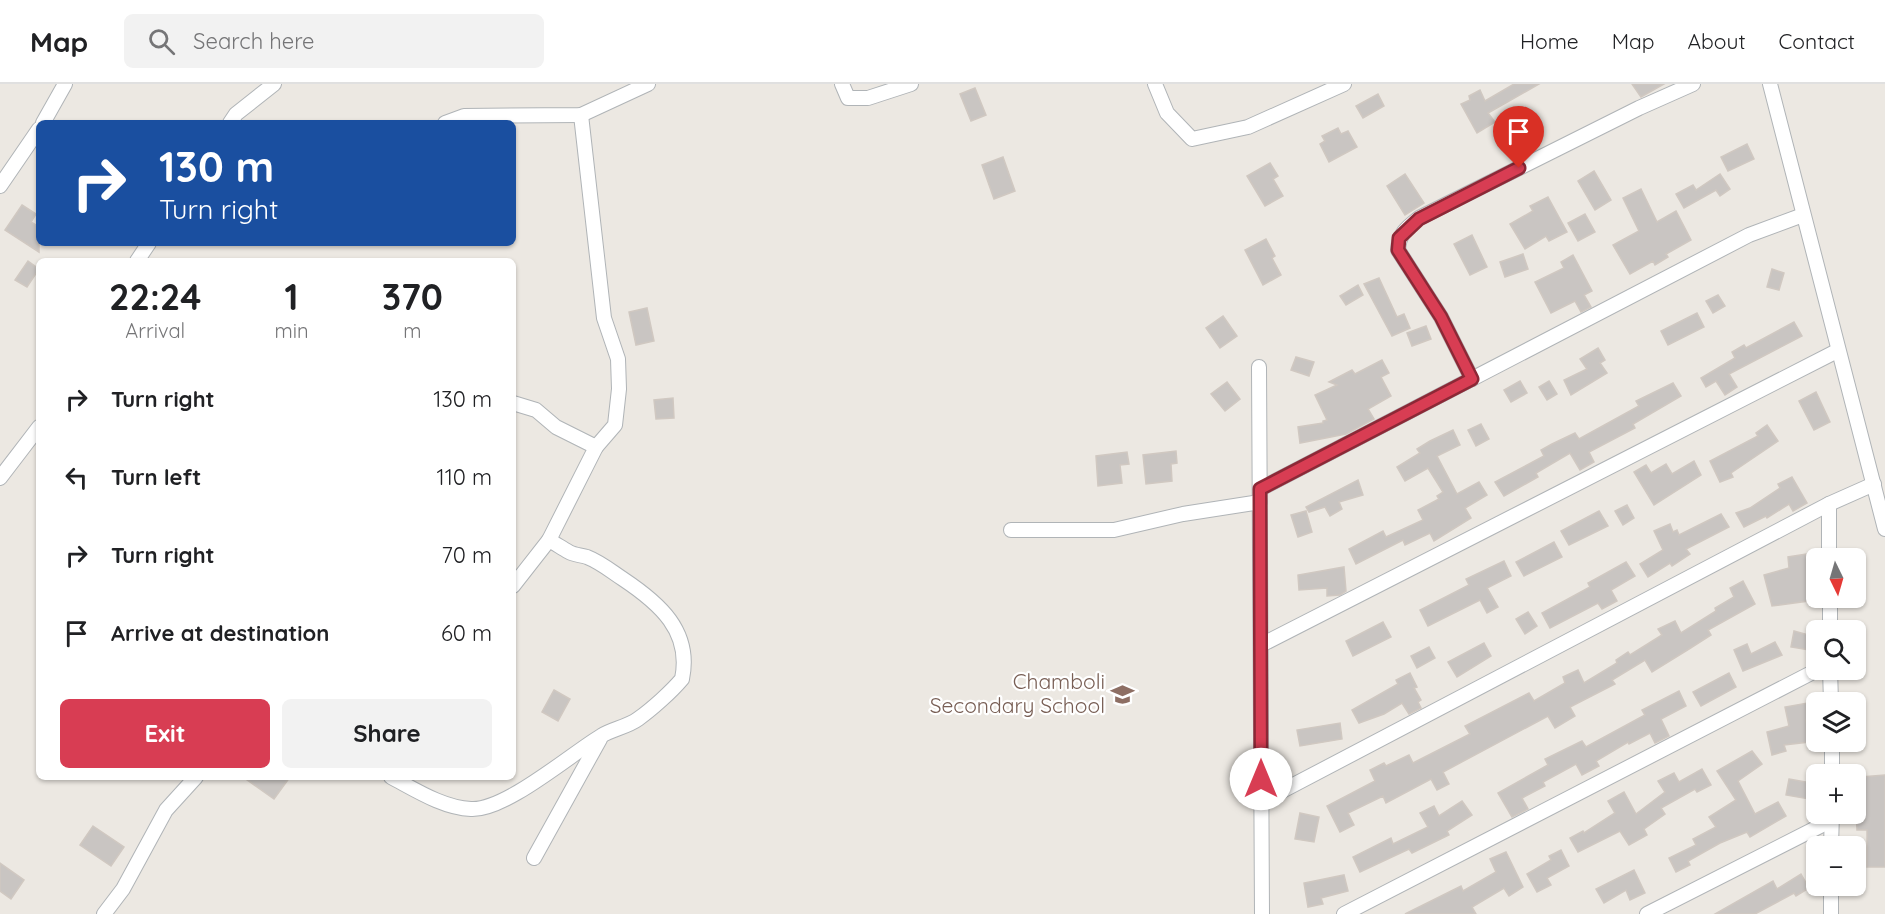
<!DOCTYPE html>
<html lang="en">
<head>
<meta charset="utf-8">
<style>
	body { margin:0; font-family:Quicksand,sans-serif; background:#f2f2f2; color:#202124; height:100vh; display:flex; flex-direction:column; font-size:22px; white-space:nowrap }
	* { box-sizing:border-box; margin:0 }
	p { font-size:20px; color:#757577 }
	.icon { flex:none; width:33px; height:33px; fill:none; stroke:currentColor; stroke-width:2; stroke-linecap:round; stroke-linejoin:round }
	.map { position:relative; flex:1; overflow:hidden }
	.side { position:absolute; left:36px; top:174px; width:480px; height:522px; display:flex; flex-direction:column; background:#fff; border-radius:9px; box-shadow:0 2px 4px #0004 }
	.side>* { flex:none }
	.hud { position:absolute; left:36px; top:36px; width:480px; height:126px; border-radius:9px; box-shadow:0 2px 4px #0004; background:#1a4fa0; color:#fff; overflow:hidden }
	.needle { width:39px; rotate:175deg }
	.tools { position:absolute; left:1806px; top:464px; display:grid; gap:12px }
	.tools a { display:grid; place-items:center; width:60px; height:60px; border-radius:9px; background:#fff; box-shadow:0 2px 4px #0004; font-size:30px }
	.pin { position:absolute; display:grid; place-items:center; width:51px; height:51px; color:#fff; margin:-62px -26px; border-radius:50% 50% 50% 0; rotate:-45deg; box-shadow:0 0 6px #0007 }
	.pin .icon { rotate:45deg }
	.me { position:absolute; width:66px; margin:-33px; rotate:0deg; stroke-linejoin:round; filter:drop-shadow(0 0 4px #0008) }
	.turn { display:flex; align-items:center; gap:21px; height:126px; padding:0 24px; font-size:27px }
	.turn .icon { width:78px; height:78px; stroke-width:2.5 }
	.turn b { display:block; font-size:42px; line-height:51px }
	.eta { display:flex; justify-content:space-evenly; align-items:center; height:102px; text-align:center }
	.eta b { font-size:36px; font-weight:700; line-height:42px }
	.primary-button { display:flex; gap:12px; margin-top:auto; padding:12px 24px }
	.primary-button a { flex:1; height:69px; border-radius:9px; background:#d83d53; color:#fff; font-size:24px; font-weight:700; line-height:69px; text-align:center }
	.primary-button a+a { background:#f2f2f2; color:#202124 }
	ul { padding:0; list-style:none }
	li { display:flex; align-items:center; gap:18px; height:78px; padding:0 24px }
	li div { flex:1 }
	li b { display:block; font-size:22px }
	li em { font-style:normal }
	header { display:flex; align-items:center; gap:36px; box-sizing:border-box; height:84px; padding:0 30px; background:#fff; border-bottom:2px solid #e0e0e0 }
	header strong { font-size:28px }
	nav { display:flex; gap:33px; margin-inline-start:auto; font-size:21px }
	.search { width:420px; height:54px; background:#f2f2f2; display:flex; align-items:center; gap:15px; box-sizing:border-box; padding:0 21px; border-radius:9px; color:#757577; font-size:22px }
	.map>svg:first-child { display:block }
	.building { fill:#c9c5c2; stroke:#d0c8c1; stroke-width:1.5 }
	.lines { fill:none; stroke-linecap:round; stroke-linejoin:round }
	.minor-casing { stroke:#b0b4b7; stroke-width:16 }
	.minor { stroke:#fff; stroke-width:14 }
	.route-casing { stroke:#8c2836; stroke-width:15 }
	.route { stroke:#d83d53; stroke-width:10 }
	.labels { text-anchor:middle; stroke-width:4.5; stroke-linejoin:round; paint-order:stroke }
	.education-label { font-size:21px; fill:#785e54; stroke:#fff; text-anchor:end }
</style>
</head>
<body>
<header>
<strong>Map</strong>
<div class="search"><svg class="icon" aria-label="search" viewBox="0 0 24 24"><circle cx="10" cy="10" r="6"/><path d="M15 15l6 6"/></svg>Search here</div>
<nav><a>Home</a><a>Map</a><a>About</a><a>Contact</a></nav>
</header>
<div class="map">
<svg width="1885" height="830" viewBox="0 0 1885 830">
	<rect width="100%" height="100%" fill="#ece8e2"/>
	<!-- building -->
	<g class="building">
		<path d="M1514 0H1539L1488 29 1495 38 1477 49 1461 20 1470 16 1469 12 1480 6 1485 17Z"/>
		<path d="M1632 0H1664L1641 13Z"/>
		<path d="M975 4 986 31 971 37 960 10Z"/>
		<path d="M1378 10 1384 22 1363 34 1356 22Z"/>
		<path d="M1338 44 1341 50 1348 47 1357 63 1329 78 1320 60 1325 57 1322 52Z"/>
		<path d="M1747 60 1754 75 1728 87 1721 73Z"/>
		<path d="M1003 73 1015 107 994 115 982 81Z"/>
		<path d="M1270 79 1278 92 1273 95 1283 112 1265 122 1247 92Z"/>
		<path d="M1594 87 1611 116 1595 126 1578 97Z"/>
		<path d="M1405 90 1424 119 1405 131 1387 102Z"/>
		<path d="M1720 90 1730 105 1720 112 1716 106 1684 124 1676 110 1693 101 1696 106Z"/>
		<path d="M1641 105 1657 138 1676 127 1691 156 1666 170 1668 173 1655 181 1653 177 1630 190 1613 161 1639 147 1623 114Z"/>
		<path d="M1548 113 1567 148 1549 157 1546 152 1525 165 1510 140 1533 127 1530 122Z"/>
		<path d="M22 121 36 130 31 138 39 143V168L5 146Z"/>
		<path d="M1585 130 1595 148 1578 157 1568 139Z"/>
		<path d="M1472 151 1487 183 1470 191 1454 160Z"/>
		<path d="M1266 155 1275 172 1272 174 1281 191 1263 201 1245 166Z"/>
		<path d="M1523 170 1528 185 1505 193 1500 178Z"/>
		<path d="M1573 171 1592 207 1584 211 1591 223 1581 228 1575 217 1551 229 1535 198 1564 184 1561 178Z"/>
		<path d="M28 177 39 185 27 203 15 196Z"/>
		<path d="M1772 185 1784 189 1779 206 1767 203Z"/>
		<path d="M1379 194 1397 233 1404 230 1410 244 1392 252 1364 200Z"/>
		<path d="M1358 201 1363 211 1346 221 1340 212Z"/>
		<path d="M1718 211 1725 222 1713 229 1706 217Z"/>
		<path d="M647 224 654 257 636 261 629 228Z"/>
		<path d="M1697 229 1704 243 1668 261 1661 247Z"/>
		<path d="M1223 232 1237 252 1220 264 1206 244Z"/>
		<path d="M1794 238 1802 252 1729 290 1737 303 1725 311 1716 297 1706 303 1701 294 1735 274 1732 268 1744 261 1746 264Z"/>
		<path d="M1426 242 1431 255 1412 262 1407 249Z"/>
		<path d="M1598 264 1605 276 1600 279 1607 289 1571 311 1564 296 1587 285 1580 275Z"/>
		<path d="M1296 273 1314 278 1309 292 1291 286Z"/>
		<path d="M1382 276 1389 289 1381 293 1391 312 1368 325 1374 335 1346 350 1300 359 1298 343 1323 339V337L1327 336 1315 311 1337 301 1329 298 1352 286 1355 290Z"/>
		<path d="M1520 297 1527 309 1511 318 1504 306Z"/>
		<path d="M1549 297 1557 310 1547 316 1539 303Z"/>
		<path d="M1227 298 1240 315 1225 327 1211 310Z"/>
		<path d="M1673 299 1681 312 1633 340 1635 344 1589 368 1594 378 1580 386 1570 369 1536 389 1538 393 1504 412 1495 398 1544 372 1541 366 1552 360 1575 349 1579 355 1639 322 1636 317Z"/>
		<path d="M1816 308 1830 338 1814 346 1799 317Z"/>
		<path d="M673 314 674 334 656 335 654 316Z"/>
		<path d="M1481 340 1489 355 1476 362 1468 346Z"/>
		<path d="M1767 341 1778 357 1731 389 1733 393 1720 398 1710 377 1758 352 1756 349Z"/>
		<path d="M1453 346 1460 361 1437 372 1457 410 1479 398 1487 411 1465 424 1471 434 1434 457 1430 449 1405 461 1403 456 1356 480 1349 465 1383 447 1386 453 1423 436 1418 426 1439 415 1437 412 1443 408 1428 384 1405 397 1397 383 1420 369 1417 365 1430 357Z"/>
		<path d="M1176 367 1177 379 1171 380 1172 397 1146 400 1143 371Z"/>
		<path d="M1127 368 1129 380 1120 381 1122 399 1098 402 1096 372Z"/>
		<path d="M1694 377 1701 391 1654 421 1634 388 1646 381 1651 389 1666 380 1672 390Z"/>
		<path d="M1792 393 1807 419 1793 427 1789 420 1767 434 1766 432 1744 443 1736 429 1750 424 1780 404 1778 400Z"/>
		<path d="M1358 396 1363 411 1339 418 1342 425 1330 432 1325 423 1309 428 1306 423Z"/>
		<path d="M1627 421 1634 434 1623 441 1615 427Z"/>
		<path d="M1306 427 1312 448 1298 453 1291 431Z"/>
		<path d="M1599 427 1608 442 1569 461 1561 447Z"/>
		<path d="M1721 430 1729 443 1686 465 1690 470 1672 482 1670 479 1648 493 1640 480 1663 466 1654 447 1670 440 1673 448 1677 446 1679 451Z"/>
		<path d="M1554 458 1562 473 1524 492 1516 478Z"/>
		<path d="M1806 470 1811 504 1816 503V516L1772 522 1764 491 1789 484 1788 473Z"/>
		<path d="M1504 477 1511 492 1487 504 1498 523 1487 529 1480 516 1428 542 1420 526 1469 501 1466 495Z"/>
		<path d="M1626 478 1635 492 1611 506 1617 517 1602 525 1598 519 1550 544 1542 529 1590 503 1588 499Z"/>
		<path d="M1344 483 1346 507 1340 511 1327 512V504L1299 506 1298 491Z"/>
		<path d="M1743 497 1755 520 1708 546 1711 551 1689 565 1652 588 1645 576 1612 596 1615 600 1570 623 1575 632 1555 644 1548 632 1443 688 1449 700 1437 706 1431 695 1386 719 1383 712 1348 729 1354 741 1340 748 1327 722 1375 697 1370 686 1384 679 1386 682 1409 671 1413 679 1470 650 1465 642 1529 609 1534 617 1565 599 1563 593 1578 586 1584 599 1617 579 1616 576 1628 568 1630 571 1662 551 1658 545 1675 537 1681 549 1716 527 1715 524 1734 513 1730 504Z"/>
		<path d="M1528 528 1537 542 1525 550 1516 535Z"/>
		<path d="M1383 538 1391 553 1353 572 1346 557Z"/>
		<path d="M1794 547 1816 553V567L1791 563Z"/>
		<path d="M1775 558 1782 571 1743 587 1734 566 1747 560 1751 570Z"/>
		<path d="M1484 559 1491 572 1457 593 1448 578Z"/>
		<path d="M1429 563 1435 574 1417 584 1411 572Z"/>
		<path d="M1410 589 1417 603 1414 604 1421 616 1418 618 1421 624 1409 630 1402 619 1384 630 1359 639 1352 626 1398 600 1396 596Z"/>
		<path d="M1729 589 1736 603 1701 622 1693 608Z"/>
		<path d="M554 606 570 615 558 637 542 628Z"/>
		<path d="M1679 607 1686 622 1661 635 1669 652 1655 659 1650 649 1629 660 1628 658 1596 677 1599 682 1582 691 1576 680 1543 698 1545 702 1522 714 1528 725 1512 733 1498 709 1548 681 1545 675 1582 657 1586 663 1645 631 1642 626Z"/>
		<path d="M1813 618 1816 634 1806 636 1809 658 1784 661 1786 667 1772 671 1767 648 1789 642 1785 623Z"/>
		<path d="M1340 639 1342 655 1300 662 1297 646Z"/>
		<path d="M1752 667 1762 680 1738 697 1755 730 1778 718 1786 732 1750 753 1747 748 1720 759 1688 777 1690 781 1676 788 1669 774 1696 761 1693 755 1716 743 1709 733 1736 716 1717 687Z"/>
		<path d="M1702 685 1711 701 1697 708 1695 705 1661 724 1665 730 1644 745 1647 751 1629 761 1620 747 1578 768 1570 754 1583 747 1584 749 1615 729 1608 717 1624 708 1636 730 1665 708 1658 697 1674 689 1679 698Z"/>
		<path d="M1885 691V783H1867V746H1857L1856 727 1864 726 1861 693Z"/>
		<path d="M243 693H290L274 715Z"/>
		<path d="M1789 695 1812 699 1809 715 1786 711Z"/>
		<path d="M1462 717 1472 731 1447 747 1449 751 1412 769 1409 765 1360 788 1353 773 1391 754 1393 760 1428 743 1420 729 1434 722 1439 732Z"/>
		<path d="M1300 729 1319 733 1314 758 1295 755Z"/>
		<path d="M93 742 124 763 111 782 80 761Z"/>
		<path d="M1561 766 1569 782 1547 794 1551 801 1537 808 1527 790 1551 776 1549 772Z"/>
		<path d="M1506 768 1523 803 1509 812 1504 804 1472 823 1476 830H1405L1461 802 1463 807 1496 788 1490 775Z"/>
		<path d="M0 779 24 796 11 815 0 807Z"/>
		<path d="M1634 786 1645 809 1630 816 1626 806 1604 819 1596 805Z"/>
		<path d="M1801 790 1809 804 1796 812 1794 809 1755 830H1715L1773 797 1777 805Z"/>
		<path d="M1344 791 1348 807 1321 814 1323 820 1308 823 1304 799Z"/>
	</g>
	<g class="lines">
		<defs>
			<g id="minor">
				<path d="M842 0 848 14H868L911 0"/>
				<path d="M1155 0 1167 29 1192 55 1248 43 1344 0"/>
				<path d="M1770 0 1885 445"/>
				<path d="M581 31 604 234 618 275 619 305 615 341 596 363"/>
				<path d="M43 39 65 0"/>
				<path d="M230 39 236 30 274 0"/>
				<path d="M445 39 464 32 581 31 648 0"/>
				<path d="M0 102 39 45"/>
				<path d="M137 177 149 159"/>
				<path d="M1259 283 1262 830"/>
				<path d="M1472 295 1441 233 1398 166C1399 150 1406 144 1419 134L1639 24 1693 0"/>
				<path d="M0 394 39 343"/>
				<path d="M1260 405 1749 151 1803 131"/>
				<path d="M1829 420V474"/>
				<path d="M1011 446H1114L1183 430 1260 418"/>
				<path d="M513 502 549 456"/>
				<path d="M1830 513V546"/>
				<path d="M1261 561 1837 267"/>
				<path d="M1830 585 1831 618"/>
				<path d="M1832 657V690"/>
				<path d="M391 693C414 705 443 724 471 725 505 727 571 670 601 652 612 645 627 643 638 635 652 625 671 608 682 595 692 547 659 519 623 495 611 487 600 478 587 473 581 471 574 471 569 468 562 464 556 460 549 456L596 363 556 343 536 326 513 319"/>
				<path d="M1261 718 1829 420 1874 400"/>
				<path d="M1831 762 1832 729"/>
				<path d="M534 774 600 655"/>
				<path d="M104 830 123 805 166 726 196 693"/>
				<path d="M1344 830 1819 585"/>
				<path d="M1647 830 1832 736"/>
				<path d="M1831 830V801"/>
			</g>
		</defs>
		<!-- minor casing -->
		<use href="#minor" class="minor-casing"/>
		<!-- minor -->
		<use href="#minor" class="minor"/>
	</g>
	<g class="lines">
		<defs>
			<path id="route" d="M1261 695 1260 405 1472 295 1441 233 1398 166 1399 154 1419 135 1519 84"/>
		</defs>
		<!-- route casing -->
		<use href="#route" class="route-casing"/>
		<!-- route -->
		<use href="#route" class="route"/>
	</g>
	<!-- icons -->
	<defs>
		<symbol id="school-bare" viewBox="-9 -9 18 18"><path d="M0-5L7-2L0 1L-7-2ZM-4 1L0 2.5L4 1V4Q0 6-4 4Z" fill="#8d6e63" stroke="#fff" stroke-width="2.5" paint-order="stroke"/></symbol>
	</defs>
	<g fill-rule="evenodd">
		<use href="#school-bare" x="1106" y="594" width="33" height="33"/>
	</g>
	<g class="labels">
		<!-- education labels -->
		<g class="education-label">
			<text x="1105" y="605">Chamboli<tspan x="1105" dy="24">Secondary School</tspan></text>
		</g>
	</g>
</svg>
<div class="tools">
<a><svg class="needle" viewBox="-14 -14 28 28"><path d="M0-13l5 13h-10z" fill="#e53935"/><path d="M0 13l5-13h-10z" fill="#757577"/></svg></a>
<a><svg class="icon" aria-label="search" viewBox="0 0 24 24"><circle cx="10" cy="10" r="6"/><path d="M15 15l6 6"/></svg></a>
<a><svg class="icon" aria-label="layers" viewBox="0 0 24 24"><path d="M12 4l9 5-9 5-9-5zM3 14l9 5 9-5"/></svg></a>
<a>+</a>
<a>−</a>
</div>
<div class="pin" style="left:1519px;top:84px;background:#d93025"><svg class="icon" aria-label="arrive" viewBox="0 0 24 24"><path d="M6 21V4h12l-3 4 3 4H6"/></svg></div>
<svg class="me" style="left:1261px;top:695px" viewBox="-20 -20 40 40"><circle r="19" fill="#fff"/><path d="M0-13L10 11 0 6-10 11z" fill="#d83d53"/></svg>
<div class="hud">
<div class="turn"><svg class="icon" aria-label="right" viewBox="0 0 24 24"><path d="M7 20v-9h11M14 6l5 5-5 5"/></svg><div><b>130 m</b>Turn right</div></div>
</div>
<section class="side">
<div class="eta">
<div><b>22:24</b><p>Arrival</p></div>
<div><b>1</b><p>min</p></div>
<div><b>370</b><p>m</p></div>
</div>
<ul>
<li><svg class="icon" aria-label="right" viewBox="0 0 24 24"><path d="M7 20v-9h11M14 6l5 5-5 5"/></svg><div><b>Turn right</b></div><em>130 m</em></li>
<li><svg class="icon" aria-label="left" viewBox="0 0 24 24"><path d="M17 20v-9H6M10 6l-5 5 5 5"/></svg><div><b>Turn left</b></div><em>110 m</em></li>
<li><svg class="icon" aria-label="right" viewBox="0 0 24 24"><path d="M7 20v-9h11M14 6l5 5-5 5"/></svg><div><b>Turn right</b></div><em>70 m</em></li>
<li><svg class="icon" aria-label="arrive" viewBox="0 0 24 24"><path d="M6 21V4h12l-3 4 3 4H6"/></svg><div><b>Arrive at destination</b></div><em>60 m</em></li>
</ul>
<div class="primary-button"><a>Exit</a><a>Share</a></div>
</section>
</div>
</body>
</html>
